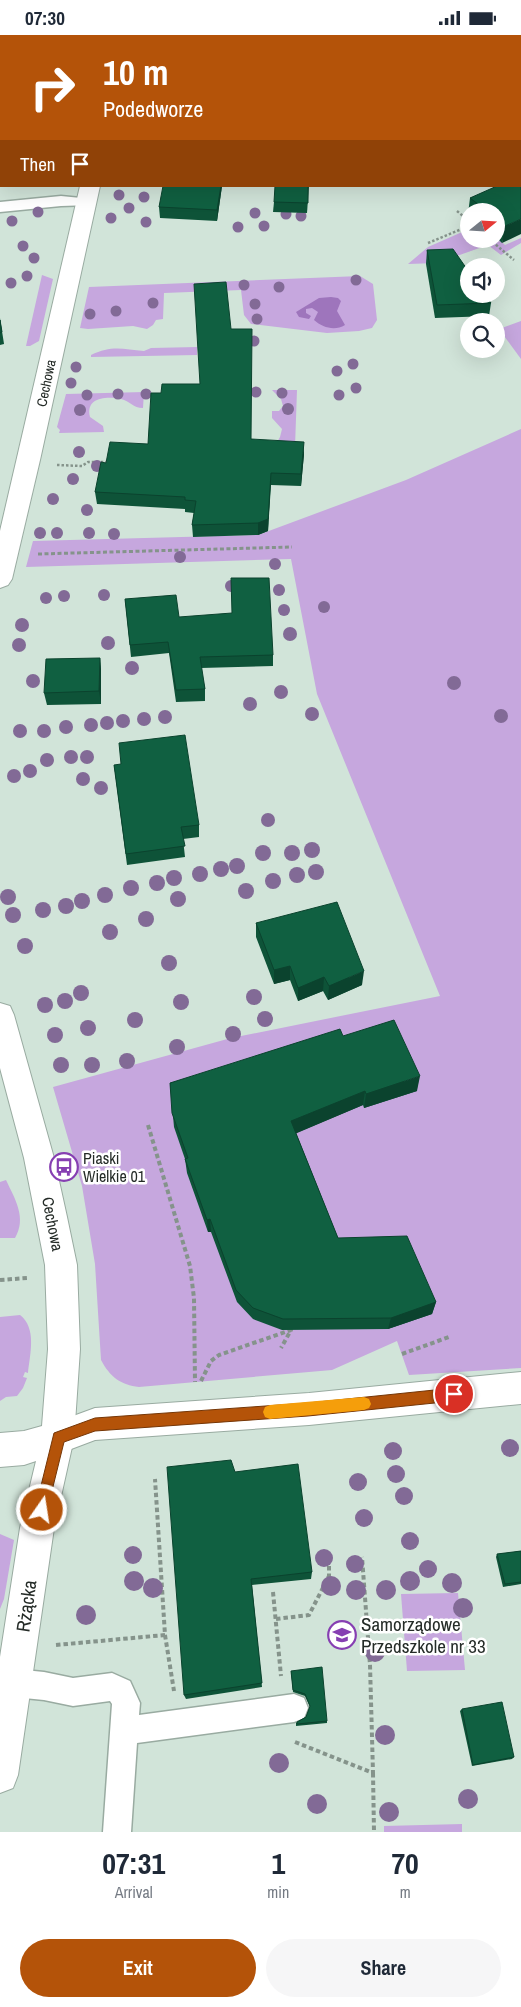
<!DOCTYPE html>
<html lang="en">
<head>
<meta charset="utf-8">
<style>
	body { margin:0; font-family:"Archivo Narrow",sans-serif; background:#f6f6f7; color:#1f2937; height:100vh; display:flex; flex-direction:column; font-size:19px; white-space:nowrap }
	* { box-sizing:border-box; margin:0 }
	p { font-size:16px; color:#747a83 }
	.icon { flex:none; width:28px; height:28px; fill:none; stroke:currentColor; stroke-width:2; stroke-linecap:round; stroke-linejoin:round }
	.map { position:relative; height:1797px; overflow:hidden }
	.drawer { display:flex; flex-direction:column; background:#fff; flex:1 }
	.drawer>* { flex:none }
	.banner { position:absolute; left:0px; top:0px; width:521px; height:152px; box-shadow:0 5px 20px #0002; background:#b45309; color:#fff; overflow:hidden }
	.needle { width:32px; rotate:72deg }
	.fabs { position:absolute; left:460px; top:168px; display:grid; gap:10px }
	.fabs a { display:grid; place-items:center; width:45px; height:45px; border-radius:50%; background:#fff; box-shadow:0 5px 20px #0002; font-size:25px }
	.pin { position:absolute; display:grid; place-items:center; width:42px; height:42px; color:#fff; margin:-21px; border:2px solid #fff; border-radius:50%; box-shadow:0 1px 5px #0007 }
	.me { position:absolute; width:55px; margin:-28px; rotate:13deg; stroke-linejoin:round; filter:drop-shadow(0 0 4px #0008) }
	.turn { display:flex; align-items:center; gap:18px; height:105px; padding:0 20px; font-size:22px }
	.turn .icon { width:65px; height:65px; stroke-width:2.5 }
	.turn b { display:block; font-size:35px; line-height:42px }
	.then { display:flex; align-items:center; height:48px; padding:0 20px; background:#0003; gap:10px; font-size:19px }
	.eta { display:flex; justify-content:space-evenly; align-items:center; height:85px; text-align:center }
	.eta b { font-size:30px; font-weight:700; line-height:35px }
	.primary-button { display:flex; gap:10px; margin-top:auto; padding:10px 20px }
	.primary-button a { flex:1; height:58px; border-radius:30px; background:#b45309; color:#fff; font-size:20px; font-weight:700; line-height:58px; text-align:center }
	.primary-button a+a { background:#f6f6f7; color:#1f2937 }
	.status { display:flex; justify-content:space-between; align-items:center; height:35px; padding:0 25px; background:#fff; direction:ltr }
	.status svg { height:14px; fill:currentColor }
	.map>svg:first-child { display:block }
	.green { fill:#c6a7de }
	.water { fill:#9e75bc }
	.lines { fill:none; stroke-linecap:round; stroke-linejoin:round }
	.lane-casing { stroke:#99aba1; stroke-width:3 }
	.street-casing { stroke:#99aba1; stroke-width:2 }
	.secondary-casing { stroke:#99aba1; stroke-width:2 }
	.path-far2 { stroke:#85938b; stroke-width:2.5; stroke-dasharray:2.5 2; stroke-linecap:butt }
	.path-far1 { stroke:#85938b; stroke-width:3; stroke-dasharray:4 2.5; stroke-linecap:butt }
	.path { stroke:#85938b; stroke-width:4; stroke-dasharray:4.5 3; stroke-linecap:butt }
	.lane { fill:#fff; fill-rule:evenodd }
	.street { fill:#fff; fill-rule:evenodd }
	.secondary { fill:#fff; fill-rule:evenodd }
	.tree { fill:#826a96 }
	.wall { fill:#0e5338 }
	.shaded-wall { fill:#0b432e }
	.building { fill:#106041; stroke:#0b432e }
	.route { fill:#b45309; stroke:#753606 }
	.slow { fill:#f59e0b }
	.labels { text-anchor:middle; stroke-width:5; stroke-linejoin:round; paint-order:stroke }
	.far-street-label { font-size:14px; fill:#242b27; stroke:#fff }
	.poi-label { font-size:16px; fill:#242b27; stroke:#fff; text-anchor:start }
	.street-label { font-size:16px; fill:#242b27; stroke:#fff }
	.near-street-label { font-size:19px; fill:#242b27; stroke:#fff }
	.near-poi-label { font-size:19px; fill:#242b27; stroke:#fff; text-anchor:start }
</style>
</head>
<body>
<div class="status"><b>07:30</b><svg viewBox="0 0 49 12"><path d="M0 12V9h3v3zM5 12V6h3v6zM10 12V3h3v9zM15 12V0h3v12zM26 1h20v11H26zM47 4h2v5h-2z"/></svg></div>
<div class="map">
<svg width="521" height="1797" viewBox="0 0 521 1797">
	<rect width="100%" height="100%" fill="#d1e4d9"/>
	<!-- green -->
	<g class="green">
		<path d="M469 194V204L496 202 505 210 521 203V208L501 220 488 210 437 228 408 229 428 212Z"/>
		<path d="M42 240 53 244 39 306 30 311H26Z"/>
		<path d="M360 241 373 249 377 285 372 293 359 296 327 298 251 289 244 280 241 255 164 258 163 284 156 285 153 290 147 294 133 291 88 294 80 293 89 252Z"/>
		<path d="M521 286V324L499 294Z"/>
		<path d="M197 312V320L91 322V320C111 310 123 314 144 316L151 313Z"/>
		<path d="M272 355H297L295 412 275 411 280 402 282 394 272 383V376H279L283 371 281 364Z"/>
		<path d="M144 357 143 373C133 373 130 366 121 364 107 361 85 362 90 382L103 391 104 397 59 398 60 395 57 392 66 359Z"/>
		<path d="M521 394V1333L409 1340 397 1306 332 1335 139 1352C121 1350 110 1342 101 1325L95 1229 82 1151 53 1052 231 1003 440 961 317 659 291 524 26 532 33 506 258 500 406 445Z"/>
		<path d="M6 1145C15 1164 27 1183 15 1203H0V1147Z"/>
		<path d="M20 1280C37 1293 30 1319 28 1338L25 1337 23 1342 27 1343 23 1353 17 1361 6 1362 0 1366V1282Z"/>
		<path d="M0 1499 14 1505 4 1564 0 1574Z"/>
		<path d="M458 1558 465 1635 407 1636 401 1559Z"/>
		<path d="M462 1789V1797H384V1791Z"/>
	</g>
	<!-- water -->
	<path class="water" d="M331 262 338 263 341 266 337 276 345 290C335 296 323 293 314 285L318 277 312 273 306 274V278L311 281 309 284 299 282 296 277 319 263Z"/>
	<g class="lines">
		<defs>
			<g id="lane">
				<path d="M61 161 91 164 94 167 91 170 61 171 0 177V167Z"/>
				<path d="M14 1634 44 1637 73 1643 112 1638 130 1646 140 1668 139 1680 294 1659 304 1663 308 1673 304 1683 294 1687 137 1708 131 1797H103L112 1669 110 1666 73 1671 44 1665 14 1662 4 1658 0 1648 4 1638Z"/>
			</g>
			<path id="street" d="M521 1337V1369L309 1390 95 1405 58 1419 46 1415 42 1403 46 1391 95 1373 309 1358Z"/>
			<g id="secondary">
				<path d="M80 151H100L40 425 12 544 8 550 0 553V496Z"/>
				<path d="M0 968 10 971 14 980 54 1123 67 1182 77 1230 80 1314 74 1403 54 1493 18 1740 13 1753 0 1758V1622L20 1493 36 1426 24 1430 0 1432V1398L24 1396 42 1391 48 1314 45 1230 24 1123 0 1033Z"/>
			</g>
		</defs>
		<!-- lane casing -->
		<use href="#lane" class="lane-casing"/>
		<!-- street casing -->
		<use href="#street" class="street-casing"/>
		<!-- secondary casing -->
		<use href="#secondary" class="secondary-casing"/>
		<!-- path-far2 -->
		<g class="path-far2">
			<path d="M457 176 469 186"/>
			<path d="M489 204 514 225"/>
			<path d="M428 208 469 191"/>
			<path d="M57 430 82 431 88 427H106"/>
		</g>
		<!-- path-far1 -->
		<path class="path-far1" d="M38 519 292 512"/>
		<!-- path -->
		<g class="path">
			<path d="M148 1090 190 1231 194 1263 195 1347"/>
			<path d="M0 1245 27 1243"/>
			<path d="M402 1319 449 1302"/>
			<path d="M201 1346 211 1326 219 1320 291 1295 281 1313"/>
			<path d="M273 1557 281 1641"/>
			<path d="M276 1584 309 1580 329 1541V1528"/>
			<path d="M165 1600 174 1656"/>
			<path d="M56 1610 165 1600 155 1444"/>
			<path d="M295 1707 373 1738 370 1630 362 1522"/>
			<path d="M373 1738 374 1797"/>
		</g>
		<!-- lane -->
		<use href="#lane" class="lane"/>
		<!-- street -->
		<use href="#street" class="street"/>
		<!-- secondary -->
		<use href="#secondary" class="secondary"/>
	</g>
	<!-- trees -->
	<g class="tree">
		<circle cx="119" cy="160" r="5.5"/>
		<circle cx="144" cy="162" r="5.5"/>
		<circle cx="129" cy="173" r="5.5"/>
		<circle cx="38" cy="177" r="5.5"/>
		<circle cx="255" cy="178" r="5.5"/>
		<circle cx="286" cy="179" r="5.5"/>
		<circle cx="301" cy="181" r="5.5"/>
		<circle cx="111" cy="183" r="5.5"/>
		<circle cx="12" cy="186" r="5.5"/>
		<circle cx="146" cy="187" r="5.5"/>
		<circle cx="264" cy="191" r="5.5"/>
		<circle cx="238" cy="192" r="5.5"/>
		<circle cx="23" cy="211" r="5.5"/>
		<circle cx="34" cy="223" r="5.5"/>
		<circle cx="27" cy="241" r="5.5"/>
		<circle cx="356" cy="245" r="5.5"/>
		<circle cx="11" cy="248" r="5.5"/>
		<circle cx="244" cy="250" r="5.5"/>
		<circle cx="279" cy="252" r="5.5"/>
		<circle cx="153" cy="268" r="5.5"/>
		<circle cx="255" cy="269" r="5.5"/>
		<circle cx="116" cy="276" r="5.5"/>
		<circle cx="90" cy="279" r="5.5"/>
		<circle cx="257" cy="284" r="5.5"/>
		<circle cx="254" cy="306" r="5.5"/>
		<circle cx="353" cy="329" r="5.5"/>
		<circle cx="76" cy="332" r="5.5"/>
		<circle cx="337" cy="336" r="5.5"/>
		<circle cx="71" cy="348" r="5.5"/>
		<circle cx="356" cy="353" r="5.5"/>
		<circle cx="256" cy="357" r="5.5"/>
		<circle cx="282" cy="358" r="5.5"/>
		<circle cx="118" cy="359" r="5.5"/>
		<circle cx="146" cy="359" r="5.5"/>
		<circle cx="87" cy="360" r="5.5"/>
		<circle cx="339" cy="360" r="5.5"/>
		<circle cx="288" cy="374" r="6"/>
		<circle cx="80" cy="375" r="6"/>
		<circle cx="79" cy="417" r="6"/>
		<circle cx="97" cy="431" r="6"/>
		<circle cx="73" cy="444" r="6"/>
		<circle cx="53" cy="464" r="6"/>
		<circle cx="87" cy="475" r="6"/>
		<circle cx="40" cy="498" r="6"/>
		<circle cx="57" cy="498" r="6"/>
		<circle cx="89" cy="498" r="6"/>
		<circle cx="114" cy="499" r="6"/>
		<circle cx="180" cy="522" r="6"/>
		<circle cx="275" cy="529" r="6"/>
		<circle cx="231" cy="551" r="6"/>
		<circle cx="279" cy="555" r="6"/>
		<circle cx="104" cy="560" r="6"/>
		<circle cx="64" cy="561" r="6"/>
		<circle cx="46" cy="563" r="6"/>
		<circle cx="324" cy="572" r="6"/>
		<circle cx="284" cy="575" r="6"/>
		<circle cx="22" cy="590" r="7"/>
		<circle cx="290" cy="599" r="7"/>
		<circle cx="108" cy="608" r="7"/>
		<circle cx="19" cy="610" r="7"/>
		<circle cx="132" cy="633" r="7"/>
		<circle cx="33" cy="646" r="7"/>
		<circle cx="454" cy="648" r="7"/>
		<circle cx="281" cy="657" r="7"/>
		<circle cx="250" cy="669" r="7"/>
		<circle cx="312" cy="679" r="7"/>
		<circle cx="501" cy="681" r="7"/>
		<circle cx="165" cy="682" r="7"/>
		<circle cx="144" cy="684" r="7"/>
		<circle cx="123" cy="686" r="7"/>
		<circle cx="107" cy="688" r="7"/>
		<circle cx="91" cy="690" r="7"/>
		<circle cx="66" cy="692" r="7"/>
		<circle cx="20" cy="696" r="7"/>
		<circle cx="44" cy="696" r="7"/>
		<circle cx="71" cy="722" r="7"/>
		<circle cx="87" cy="722" r="7"/>
		<circle cx="47" cy="725" r="7"/>
		<circle cx="30" cy="736" r="7"/>
		<circle cx="14" cy="741" r="7"/>
		<circle cx="83" cy="744" r="7"/>
		<circle cx="101" cy="753" r="7"/>
		<circle cx="268" cy="785" r="7"/>
		<circle cx="312" cy="815" r="8"/>
		<circle cx="263" cy="818" r="8"/>
		<circle cx="292" cy="818" r="8"/>
		<circle cx="237" cy="831" r="8"/>
		<circle cx="221" cy="834" r="8"/>
		<circle cx="316" cy="837" r="8"/>
		<circle cx="200" cy="839" r="8"/>
		<circle cx="297" cy="840" r="8"/>
		<circle cx="174" cy="843" r="8"/>
		<circle cx="273" cy="846" r="8"/>
		<circle cx="157" cy="848" r="8"/>
		<circle cx="131" cy="853" r="8"/>
		<circle cx="246" cy="856" r="8"/>
		<circle cx="105" cy="860" r="8"/>
		<circle cx="8" cy="862" r="8"/>
		<circle cx="178" cy="864" r="8"/>
		<circle cx="82" cy="866" r="8"/>
		<circle cx="66" cy="871" r="8"/>
		<circle cx="43" cy="875" r="8"/>
		<circle cx="13" cy="880" r="8"/>
		<circle cx="146" cy="884" r="8"/>
		<circle cx="110" cy="897" r="8"/>
		<circle cx="25" cy="911" r="8"/>
		<circle cx="169" cy="928" r="8"/>
		<circle cx="81" cy="958" r="8"/>
		<circle cx="254" cy="962" r="8"/>
		<circle cx="65" cy="966" r="8"/>
		<circle cx="181" cy="967" r="8"/>
		<circle cx="45" cy="970" r="8"/>
		<circle cx="265" cy="984" r="8"/>
		<circle cx="135" cy="985" r="8"/>
		<circle cx="88" cy="993" r="8"/>
		<circle cx="233" cy="999" r="8"/>
		<circle cx="55" cy="1000" r="8"/>
		<circle cx="177" cy="1012" r="8"/>
		<circle cx="127" cy="1026" r="8"/>
		<circle cx="61" cy="1030" r="8"/>
		<circle cx="92" cy="1030" r="8"/>
		<circle cx="510" cy="1413" r="9"/>
		<circle cx="393" cy="1416" r="9"/>
		<circle cx="396" cy="1439" r="9"/>
		<circle cx="358" cy="1447" r="9"/>
		<circle cx="404" cy="1461" r="9"/>
		<circle cx="364" cy="1483" r="9"/>
		<circle cx="410" cy="1506" r="9"/>
		<circle cx="133" cy="1520" r="9"/>
		<circle cx="324" cy="1523" r="9"/>
		<circle cx="355" cy="1529" r="9"/>
		<circle cx="428" cy="1534" r="9"/>
		<circle cx="134" cy="1546" r="10"/>
		<circle cx="410" cy="1546" r="10"/>
		<circle cx="452" cy="1548" r="10"/>
		<circle cx="331" cy="1551" r="10"/>
		<circle cx="153" cy="1553" r="10"/>
		<circle cx="356" cy="1555" r="10"/>
		<circle cx="386" cy="1555" r="10"/>
		<circle cx="463" cy="1573" r="10"/>
		<circle cx="86" cy="1580" r="10"/>
		<circle cx="375" cy="1617" r="10"/>
		<circle cx="385" cy="1700" r="10"/>
		<circle cx="279" cy="1728" r="10"/>
		<circle cx="468" cy="1764" r="10"/>
		<circle cx="317" cy="1769" r="10"/>
		<circle cx="389" cy="1777" r="10"/>
	</g>
	<!-- wall -->
	<g class="wall">
		<path d="M222 151 217 186 160 183 159 172Z"/>
		<path d="M309 151 307 178 273 177 274 167Z"/>
		<path d="M520 151 502 208 496 202V176H469V180L468 179 470 163Z"/>
		<path d="M427 215 491 268 489 281 435 283 426 229Z"/>
		<path d="M0 283 4 309 0 310Z"/>
		<path d="M231 294 251 404 304 419 301 451 271 450 268 496 258 500 193 502 192 490 194 478 185 477V474L97 469 95 457 106 428 148 409 161 358 200 349Z"/>
		<path d="M125 564 179 582 273 620V631L201 633 205 654V666L176 667 169 618 131 622Z"/>
		<path d="M100 623 101 635V669L47 670 44 658Z"/>
		<path d="M114 730 199 790V802L183 804 185 822 127 830Z"/>
		<path d="M256 888 362 950 328 965 323 956 298 966 290 945 274 949 256 902Z"/>
		<path d="M343 1001 417 1056 364 1073 363 1070 296 1098 338 1203 436 1267 432 1279 388 1294 282 1295 253 1284 237 1267 211 1197H208L187 1138 185 1124 174 1092 170 1048Z"/>
		<path d="M235 1437 312 1537 311 1544 252 1550 262 1652 186 1664 184 1660Z"/>
		<path d="M521 1516V1549L503 1552 496 1522 497 1519Z"/>
		<path d="M291 1636 327 1686V1688L296 1691V1688L306 1682 310 1672 305 1661 293 1657Z"/>
		<path d="M462 1674 514 1722 512 1724 472 1731 460 1676Z"/>
	</g>
	<!-- shaded-wall -->
	<g class="shaded-wall">
		<path d="M1 129V150L0 134Z"/>
		<path d="M221 151H222L217 186V175Z"/>
		<path d="M521 184V199L502 208 505 191Z"/>
		<path d="M304 407V419L301 451V439Z"/>
		<path d="M271 438 268 496 258 500V488Z"/>
		<path d="M100 623 101 635V669L99 656Z"/>
		<path d="M290 931V945L274 949V935Z"/>
		<path d="M364 936 362 950 328 965 329 951Z"/>
		<path d="M324 942 323 956 298 966V953Z"/>
		<path d="M420 1041 417 1056 364 1073 366 1059Z"/>
		<path d="M365 1056 363 1070 290 1101 291 1086Z"/>
		<path d="M210 1184 211 1197H208L207 1185Z"/>
		<path d="M436 1267 432 1279 388 1294 391 1283Z"/>
	</g>
	<!-- building -->
	<g class="building">
		<path d="M0 0H75V1H1V129L0 134Z"/>
		<path d="M163 0H287L288 1H163Z"/>
		<path d="M521 141V184L505 191 496 184V176H487L470 163 497 151H520V142Z"/>
		<path d="M163 151H221L217 175 159 172Z"/>
		<path d="M275 151H308V168L274 167Z"/>
		<path d="M453 214 469 237V259H484L491 268 437 270 427 215Z"/>
		<path d="M226 247 231 294H252L251 404 304 407 301 439 271 438 268 484 258 488 192 490 196 466 185 465V462L95 457 101 427 106 428 110 407 148 409 151 358H161L162 349H200L194 249Z"/>
		<path d="M0 285 2 297 0 298Z"/>
		<path d="M231 543H269L273 620 200 622 205 654 176 655 168 607 130 610 125 564 176 560 179 582 232 578Z"/>
		<path d="M100 623 99 656 44 658 46 624Z"/>
		<path d="M185 700 199 790 181 792 185 811 126 819 114 730 121 729 119 708Z"/>
		<path d="M337 867 364 936 329 951 324 942 298 953 290 931 274 935 256 888Z"/>
		<path d="M394 985 420 1041 366 1059 365 1056 291 1086 338 1203 407 1201 436 1267 391 1283 283 1284 253 1273 236 1255 210 1184 207 1185 185 1124 188 1123 172 1078 170 1048 340 994 343 1001Z"/>
		<path d="M231 1425 235 1437 298 1429 312 1537 251 1544 262 1648 184 1660 167 1432Z"/>
		<path d="M521 1516V1547L505 1549 497 1519Z"/>
		<path d="M322 1632 327 1686 297 1689V1687L306 1682 310 1671 305 1659 293 1655 291 1636Z"/>
		<path d="M502 1667 514 1722 473 1730 462 1674Z"/>
	</g>
	<!-- route -->
	<path class="route" d="M454 1353 458 1355 460 1359 458 1364 454 1366 308 1381 95 1396 64 1407 46 1480 42 1482 37 1480 35 1475 54 1398 95 1383 308 1368Z"/>
	<!-- slow -->
	<path class="slow" d="M364 1362 369 1364 371 1369 369 1373 364 1375 270 1384 265 1382 263 1377 265 1372 270 1370Z"/>
	<!-- icons -->
	<defs>
		<symbol id="bus-ring" viewBox="-11 -11 22 22"><circle r="9.5" fill="#fff" stroke="#863fb2" stroke-width="1.5"/><path d="M-5-6H5V4H4V6H2V4H-2V6H-4V4H-5ZM-3.5-4V0h7V-4ZM-3.5 1.2v1.5H-2V1.2ZM2 1.2v1.5H3.5V1.2Z" fill="#863fb2"/></symbol>
		<symbol id="school-ring" viewBox="-11 -11 22 22"><circle r="9.5" fill="#fff" stroke="#863fb2" stroke-width="1.5"/><path d="M0-5L7-2L0 1L-7-2ZM-4 1L0 2.5L4 1V4Q0 6-4 4Z" fill="#863fb2"/></symbol>
	</defs>
	<g fill-rule="evenodd">
		<use href="#bus-ring" x="48" y="1116" width="32" height="32"/>
		<use href="#school-ring" x="326" y="1584" width="32" height="32"/>
	</g>
	<g class="labels">
		<!-- far-street labels -->
		<g class="far-street-label">
			<text transform="translate(46 348) rotate(-78)" y="5">Cechowa</text>
		</g>
		<!-- poi labels -->
		<g class="poi-label">
			<text x="83" y="1129">Piaski<tspan x="83" dy="18">Wielkie 01</tspan></text>
		</g>
		<!-- street labels -->
		<g class="street-label">
			<text transform="translate(53 1189) rotate(79)" y="6">Cechowa</text>
		</g>
		<!-- near-street labels -->
		<g class="near-street-label">
			<text transform="translate(26 1571) rotate(-82)" y="7">Rżącka</text>
		</g>
		<!-- near-poi labels -->
		<g class="near-poi-label">
			<text x="361" y="1596">Samorządowe<tspan x="361" dy="22">Przedszkole nr 33</tspan></text>
		</g>
	</g>
</svg>
<div class="fabs">
<a><svg class="needle" viewBox="-14 -14 28 28"><path d="M0-13l5 13h-10z" fill="#e53935"/><path d="M0 13l5-13h-10z" fill="#747a83"/></svg></a>
<a><svg class="icon" aria-label="sound" viewBox="0 0 24 24"><path d="M4 9h4l5-4v14l-5-4H4zM17 9q2 3 0 6"/></svg></a>
<a><svg class="icon" aria-label="search" viewBox="0 0 24 24"><circle cx="10" cy="10" r="6"/><path d="M15 15l6 6"/></svg></a>
</div>
<div class="pin" style="left:454px;top:1359px;background:#d93025"><svg class="icon" aria-label="arrive" viewBox="0 0 24 24"><path d="M6 21V4h12l-3 4 3 4H6"/></svg></div>
<svg class="me" style="left:42px;top:1475px" viewBox="-20 -20 40 40"><circle r="17" fill="#b45309" stroke="#fff" stroke-width="3"/><path d="M0-11L8 9 0 5-8 9z" fill="#fff"/></svg>
<div class="banner">
<div class="turn"><svg class="icon" aria-label="right" viewBox="0 0 24 24"><path d="M7 20v-9h11M14 6l5 5-5 5"/></svg><div><b>10 m</b>Podedworze</div></div>
<div class="then">Then<svg class="icon" aria-label="arrive" viewBox="0 0 24 24"><path d="M6 21V4h12l-3 4 3 4H6"/></svg></div>
</div>
</div>
<section class="drawer">
<div class="eta">
<div><b>07:31</b><p>Arrival</p></div>
<div><b>1</b><p>min</p></div>
<div><b>70</b><p>m</p></div>
</div>
<div class="primary-button"><a>Exit</a><a>Share</a></div>
</section>
</body>
</html>
